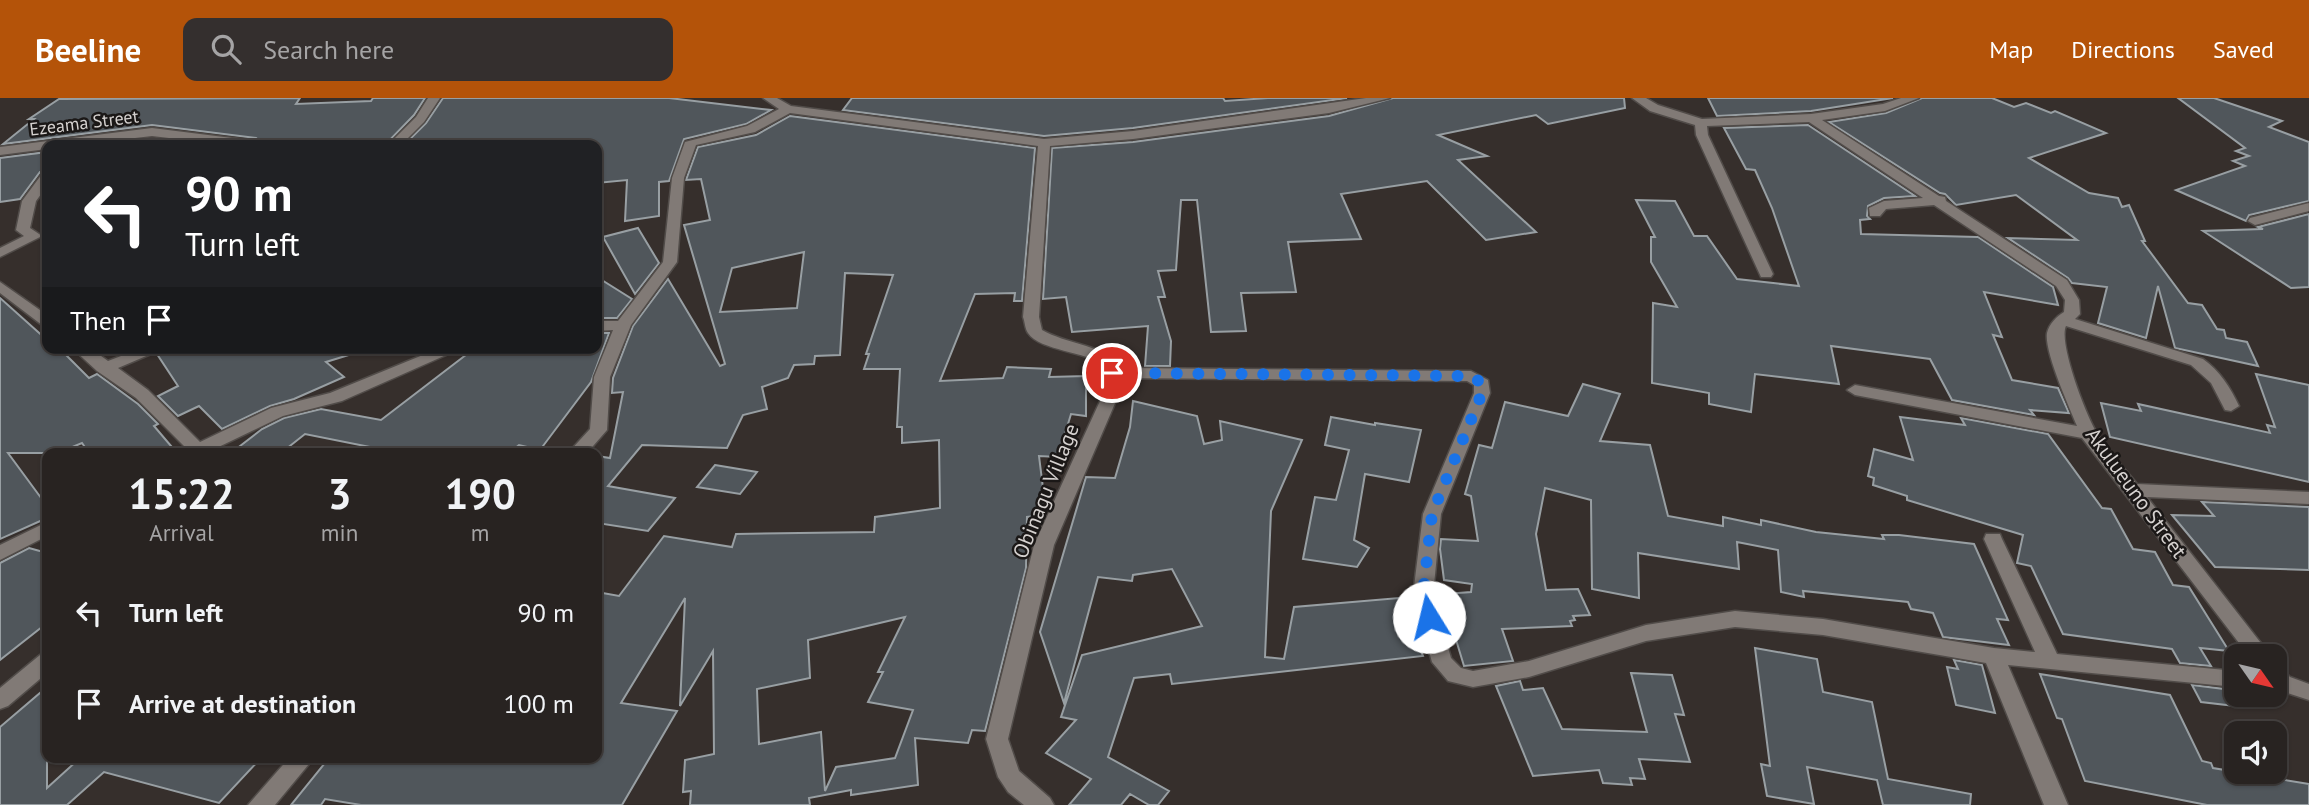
<!DOCTYPE html>
<html lang="en">
<head>
<meta charset="utf-8">
<style>
	body { margin:0; font-family:"PT Sans",sans-serif; background:#342f2e; color:#f1f3f6; height:100vh; display:flex; flex-direction:column; font-size:26px; white-space:nowrap }
	* { box-sizing:border-box; margin:0 }
	p { font-size:23px; color:#a5a4a5 }
	.icon { flex:none; width:38px; height:38px; fill:none; stroke:currentColor; stroke-width:2; stroke-linecap:round; stroke-linejoin:round }
	.map { position:relative; flex:1; overflow:hidden }
	.sheet { position:absolute; left:42px; top:350px; width:560px; height:315px; display:flex; flex-direction:column; background:#282321; border-radius:14px; box-shadow:0 2px 5px #0004,0 0 0 2px #44403f }
	.sheet>* { flex:none }
	.top-card { position:absolute; left:42px; top:42px; width:560px; height:214px; border-radius:14px; box-shadow:0 2px 5px #0004,0 0 0 2px #44403f; background:#202124; color:#fff; overflow:hidden }
	.needle { width:46px; rotate:124deg }
	.tools { position:absolute; left:2224px; top:546px; display:grid; gap:14px }
	.tools a { display:grid; place-items:center; width:63px; height:63px; border-radius:14px; background:#282321; box-shadow:0 2px 5px #0004,0 0 0 2px #44403f; font-size:35px }
	.pin { position:absolute; display:grid; place-items:center; width:60px; height:60px; color:#fff; margin:-30px; border:4px solid #fff; border-radius:50%; box-shadow:0 2px 7px #0007 }
	.me { position:absolute; width:77px; margin:-38px; rotate:351deg; stroke-linejoin:round; filter:drop-shadow(0 0 5px #0008) }
	.turn { display:flex; align-items:center; gap:24px; height:147px; padding:0 28px; font-size:32px }
	.turn .icon { width:91px; height:91px; stroke-width:2.5 }
	.turn b { display:block; font-size:49px; line-height:60px }
	.then { display:flex; align-items:center; height:66px; padding:0 28px; background:#0003; gap:14px; font-size:26px }
	.eta { display:flex; justify-content:space-evenly; align-items:center; height:119px; text-align:center }
	.eta b { font-size:42px; font-weight:800; line-height:49px }
	ul { padding:0; list-style:none }
	li { display:flex; align-items:center; gap:21px; height:91px; padding:0 28px }
	li div { flex:1 }
	li b { display:block; font-size:26px }
	li em { font-style:normal }
	header { display:flex; align-items:center; gap:42px; box-sizing:border-box; height:98px; padding:0 35px; background:#b45309; color:#fff }
	header strong { font-size:33px }
	nav { display:flex; gap:38px; margin-inline-start:auto; font-size:24px }
	.search { width:490px; height:63px; background:#342f2e; display:flex; align-items:center; gap:18px; box-sizing:border-box; padding:0 24px; border-radius:14px; color:#a5a4a5; font-size:26px }
	.map>svg:first-child { display:block }
	.building { fill:#50565b; stroke:#989fa3; stroke-width:2; fill-rule:evenodd }
	.lines { fill:none; stroke-linecap:round; stroke-linejoin:round }
	.minor-casing { stroke:#514c49; stroke-width:3 }
	.minor { fill:#817a76; fill-rule:evenodd }
	.route { stroke:#1a73e8; stroke-width:12; stroke-dasharray:0 21.6 }
	.labels { text-anchor:middle; stroke-width:5; stroke-linejoin:round; paint-order:stroke }
	.far-street-label { font-size:18px; fill:#d5d1cf; stroke:#1b1817 }
	.street-label { font-size:21px; fill:#d5d1cf; stroke:#1b1817 }
</style>
</head>
<body>
<header>
<strong>Beeline</strong>
<div class="search"><svg class="icon" aria-label="search" viewBox="0 0 24 24"><circle cx="10" cy="10" r="6"/><path d="M15 15l6 6"/></svg>Search here</div>
<nav><a>Map</a><a>Directions</a><a>Saved</a></nav>
</header>
<div class="map">
<svg width="2309" height="707" viewBox="0 0 2309 707">
	<rect width="100%" height="100%" fill="#362f2c"/>
	<!-- building -->
	<g class="building">
		<path d="M300 0 296 6 371 3 373 0H425L414 17 385 47H264L256 40 152 27 3 46 34 21H29L59 1Z"/>
		<path d="M443 0H669L771 12 746 26 684 41 669 83 659 84V118L625 123 627 82 597 85V47H404L426 25Z"/>
		<path d="M852 0H1223L1225 3 1268 0H1347L1133 30 1044 38 843 12Z"/>
		<path d="M1393 0H1624L1625 10 1548 26 1536 17 1438 37 1487 58 1458 62 1536 134 1486 142 1427 83 1341 96 1361 141 1288 144 1296 194 1241 195 1246 233 1211 234 1197 102H1181L1176 172 1158 173 1165 199H1158L1171 243 1170 268H1145L1148 228 1072 234 1066 199 1043 201 1052 50 1133 44 1329 18Z"/>
		<path d="M1708 0H1893L1811 13 1717 18Z"/>
		<path d="M1922 0H1992L2014 9 2026 5 2051 15 2055 13 2106 35 2029 60 2089 95 2118 100 2122 109 2129 107 2145 143H2142L2188 205 2202 207 2217 231 2224 232 2226 240 2247 244 2258 268 2175 250 2158 188 2146 240 2098 225 2107 189 2072 185 2068 180 2008 140 2077 142 2016 97 1956 107 1945 96 1940 95 1829 24 1886 15Z"/>
		<path d="M2178 0H2214L2282 23 2269 29 2309 44V103L2249 117 2246 123 2176 92 2245 68 2233 63 2249 58 2236 53 2245 50Z"/>
		<path d="M790 18 1035 50 1022 203H1014L1015 195 975 196 940 283 1003 280 1007 269 1051 271 1049 279 1086 278V318L1071 316 1058 359 1039 358 1046 414 1045 417 1027 419 1026 470 985 633 972 632 968 645 915 640 918 687 851 697V692L809 700 810 707H690L691 693 683 694 685 662 714 656 713 553 680 608 685 500 621 605 677 613 622 707H361L325 701 321 707H291L329 660H597V494L619 498 664 438 732 449 736 436 874 434 875 419 940 410 939 342 902 345V329H897L900 271H864L869 256H866L893 177 845 175 840 257 815 258 814 266 794 267 788 280 762 289 767 311 743 317 727 350 642 347 608 388 675 400 648 433 597 425V358L610 360 623 294 612 295 613 280 633 228 668 181 720 268 725 266 684 127 710 122 701 81 686 82 698 49 756 37ZM804 154 797 210 720 214 732 170ZM905 519 878 574H883L868 604 913 612 895 660 836 669 825 693 821 634 759 646 757 591 810 580 808 542Z"/>
		<path d="M1808 27 1915 98 1884 100 1868 108 1867 118 1870 121 1860 122 1861 136 1978 139 2053 189 2058 207 1984 194 2002 239 1993 237 2012 282 2058 290 2069 315 2030 312 2034 317 1952 302 1930 261 1831 248 1839 286 1755 276 1751 314 1709 306V295L1652 285 1653 205 1677 209 1651 164V139H1655L1636 102 1675 103 1694 138H1707L1737 181 1799 188 1772 110 1755 72 1746 71 1724 30Z"/>
		<path d="M152 41 208 47H96Z"/>
		<path d="M47 54V73L40 74 20 101 0 104V60Z"/>
		<path d="M2309 116V189L2291 190 2203 133 2263 131 2258 129Z"/>
		<path d="M638 130 659 165 635 196 603 139Z"/>
		<path d="M597 179 632 201 617 220H597Z"/>
		<path d="M0 200 47 242V250L62 253 89 280 97 276 138 306 158 326 154 328 177 355H89L82 345 58 355H8L47 408V420L0 441Z"/>
		<path d="M597 235H609L591 284 540 352 519 347 509 355H400L305 336 281 355H231L262 331 284 320 321 311 381 322 475 250H597Z"/>
		<path d="M167 250H352V256L326 264 344 279 294 301 270 308 222 331 199 308 178 318 158 298 178 288 157 256Z"/>
		<path d="M2256 276 2309 287V384L2110 339 2101 305 2141 313 2138 306 2270 335 2267 327 2275 329Z"/>
		<path d="M1583 286 1620 296 1600 343 1650 347 1668 418 1723 428V419L1761 427V422L1816 434 1884 441 1882 437H1899L1974 446 2008 522 1997 521 2009 547 1943 539 1933 515 1911 511 1908 504 1803 493 1804 499 1781 494 1778 452 1737 444 1739 471 1638 455 1639 500 1592 491 1591 402 1545 390 1536 436 1546 492 1578 491 1590 517 1573 518 1575 522 1570 523 1572 528 1502 531 1513 563 1464 568 1443 499H1446V496L1471 494 1472 486 1444 482 1440 451 1441 441 1478 443 1471 398 1465 396 1479 347 1492 350 1505 304 1568 318Z"/>
		<path d="M1133 303 1197 318 1204 346 1222 342 1220 323 1302 342 1271 413 1265 559 1284 561 1294 509 1399 500 1423 558 1172 586 1170 576 1134 580 1108 659 1169 693 1158 707H1149L1130 696 1121 707H1069L1091 681 1046 655 1076 622 1061 619 1082 557 1202 528 1172 471 1133 477 1132 483 1098 479 1064 605 1040 534 1086 379 1115 380 1130 329Z"/>
		<path d="M1331 319 1375 327V325L1421 332 1409 384 1365 376 1354 442 1369 450 1357 469 1303 461 1315 399 1336 402 1349 352 1325 347Z"/>
		<path d="M1900 319 1965 327 1961 320 2048 336 2102 410 2111 411 2133 451 2155 454 2173 487 2189 489 2229 553 2200 550 2211 568 2180 565 2172 551 2063 536 2031 468 2017 465 2023 437 1907 402V398L1873 387 1874 380 1868 378 1874 351 1913 362Z"/>
		<path d="M715 367 757 374 740 396 697 389Z"/>
		<path d="M2202 404 2309 409V472L2215 469 2172 417 2214 418Z"/>
		<path d="M29 450 47 455V525L0 562V465Z"/>
		<path d="M1755 550 1817 561 1823 594 1872 604 1888 681 1971 696 1970 707H1883L1877 682 1807 669 1814 706 1767 698 1761 666 1770 668Z"/>
		<path d="M1954 562 1982 567 1995 615 1956 607 1947 569 1958 571Z"/>
		<path d="M1631 575 1672 577 1684 617 1675 616 1690 664 1639 661 1645 681 1630 680 1632 687 1603 685 1599 672 1533 678 1496 588 1520 583 1523 592 1543 590 1562 631 1647 634Z"/>
		<path d="M2040 576 2170 597 2202 663 2211 665 2213 670 2309 686V707H2207L2085 683 2062 621 2057 620Z"/>
		<path d="M2192 587 2224 591 2235 608 2201 604Z"/>
		<path d="M47 589V690L80 660H261L219 705 104 674 67 707H0V629Z"/>
	</g>
	<g class="lines">
		<defs>
			<g id="minor">
				<path d="M428 0H440L424 24 401 47H388L416 19Z"/>
				<path d="M763 0H777L791 8 1044 41 1133 33 1366 0H1390L1329 15 1133 41 1050 48 1039 219 1042 232C1067 246 1096 246 1119 264L1121 270 1471 273 1488 282 1490 295 1441 416 1433 497 1451 560 1461 570 1473 573 1529 563 1646 527 1735 513 1823 521 1994 550 2035 554 1984 441 1986 436H2000L2002 441 2057 556 2236 573V589L2008 567 2068 707H2044L1986 565 1823 537 1735 529 1646 543 1529 579 1473 589 1448 583 1432 564 1413 497 1423 416 1474 295V287L1467 283 1119 280 1116 303 1054 447 1008 641 1019 673 1050 700 1054 707H1024L1008 694 998 679 986 641 1034 447 1100 303 1105 268C1086 253 1040 253 1028 235 1025 231 1025 224 1023 219L1038 48 790 15 755 34 696 47 684 80 677 164 631 227 610 279 607 332 587 355H568L590 331 594 279 613 232 597 233V223H618L663 164 672 80 685 44 747 28 779 11Z"/>
				<path d="M1632 0H1646L1658 7 1702 21 1811 16 1883 6 1901 0H1919L1885 13 1822 22 1939 98 1945 99 1946 103 2067 182 2079 202 2080 216 2075 221 2203 261C2220 273 2230 289 2239 308L2231 313 2225 312 2211 285 2191 267 2066 228C2058 244 2086 318 2097 335 2107 353 2124 370 2137 386L2309 394V406L2147 399 2271 558H2249L2082 340 1855 297 1847 292 1855 287 2077 328C2069 309 2044 253 2047 235 2049 226 2057 218 2064 214L2065 202 2056 188 1934 107 1886 111 1880 118H1870L1869 110 1884 103 1923 100 1809 24 1707 28 1708 37 1773 176 1771 179H1761L1696 37 1695 27 1650 13Z"/>
				<path d="M152 30 256 43 262 47H228L152 38 76 47H47V51L0 57V49Z"/>
				<path d="M47 75V88L36 103 30 130 42 138 0 159V150L24 138 16 132 22 103 42 76Z"/>
				<path d="M2309 105V113L2255 127 2248 123 2250 120Z"/>
				<path d="M0 184 47 217V229L42 227 0 195Z"/>
				<path d="M72 250H90L108 263 142 250H165L118 270 148 292 200 344 271 310 330 295 440 250H462L342 303 283 318 206 355H183L187 351 136 300 97 273Z"/>
				<path d="M47 424V438L0 462V447Z"/>
				<path d="M47 555V575L8 608 0 611V590L40 557Z"/>
				<path d="M2275 569 2282 571 2290 579 2309 586V602L2275 591Z"/>
				<path d="M289 660H314L275 707H248Z"/>
			</g>
		</defs>
		<!-- minor casing -->
		<use href="#minor" class="minor-casing"/>
		<!-- minor -->
		<use href="#minor" class="minor"/>
	</g>
	<g class="lines">
		<!-- route -->
		<path class="route" d="M1112 275 1471 278 1482 285V295L1432 416 1423 496 1429 519"/>
	</g>
	<g class="labels">
		<!-- far-street labels -->
		<g class="far-street-label">
			<text transform="translate(84 25) rotate(-7)" y="6">Ezeama Street</text>
		</g>
		<!-- street labels -->
		<g class="street-label">
			<text transform="translate(1046 393) rotate(-68)" y="7">Obinagu Village</text>
			<text transform="translate(2136 395) rotate(54)" y="7">Akulueuno Street</text>
		</g>
	</g>
</svg>
<div class="tools">
<a><svg class="needle" viewBox="-14 -14 28 28"><path d="M0-13l5 13h-10z" fill="#e53935"/><path d="M0 13l5-13h-10z" fill="#a5a4a5"/></svg></a>
<a><svg class="icon" aria-label="sound" viewBox="0 0 24 24"><path d="M4 9h4l5-4v14l-5-4H4zM17 9q2 3 0 6"/></svg></a>
</div>
<div class="pin" style="left:1112px;top:275px;background:#d93025"><svg class="icon" aria-label="arrive" viewBox="0 0 24 24"><path d="M6 21V4h12l-3 4 3 4H6"/></svg></div>
<svg class="me" style="left:1429px;top:519px" viewBox="-20 -20 40 40"><circle r="19" fill="#fff"/><path d="M0-13L10 11 0 6-10 11z" fill="#1a73e8"/></svg>
<div class="top-card">
<div class="turn"><svg class="icon" aria-label="left" viewBox="0 0 24 24"><path d="M17 20v-9H6M10 6l-5 5 5 5"/></svg><div><b>90 m</b>Turn left</div></div>
<div class="then">Then<svg class="icon" aria-label="arrive" viewBox="0 0 24 24"><path d="M6 21V4h12l-3 4 3 4H6"/></svg></div>
</div>
<section class="sheet">
<div class="eta">
<div><b>15:22</b><p>Arrival</p></div>
<div><b>3</b><p>min</p></div>
<div><b>190</b><p>m</p></div>
</div>
<ul>
<li><svg class="icon" aria-label="left" viewBox="0 0 24 24"><path d="M17 20v-9H6M10 6l-5 5 5 5"/></svg><div><b>Turn left</b></div><em>90 m</em></li>
<li><svg class="icon" aria-label="arrive" viewBox="0 0 24 24"><path d="M6 21V4h12l-3 4 3 4H6"/></svg><div><b>Arrive at destination</b></div><em>100 m</em></li>
</ul>
</section>
</div>
</body>
</html>
